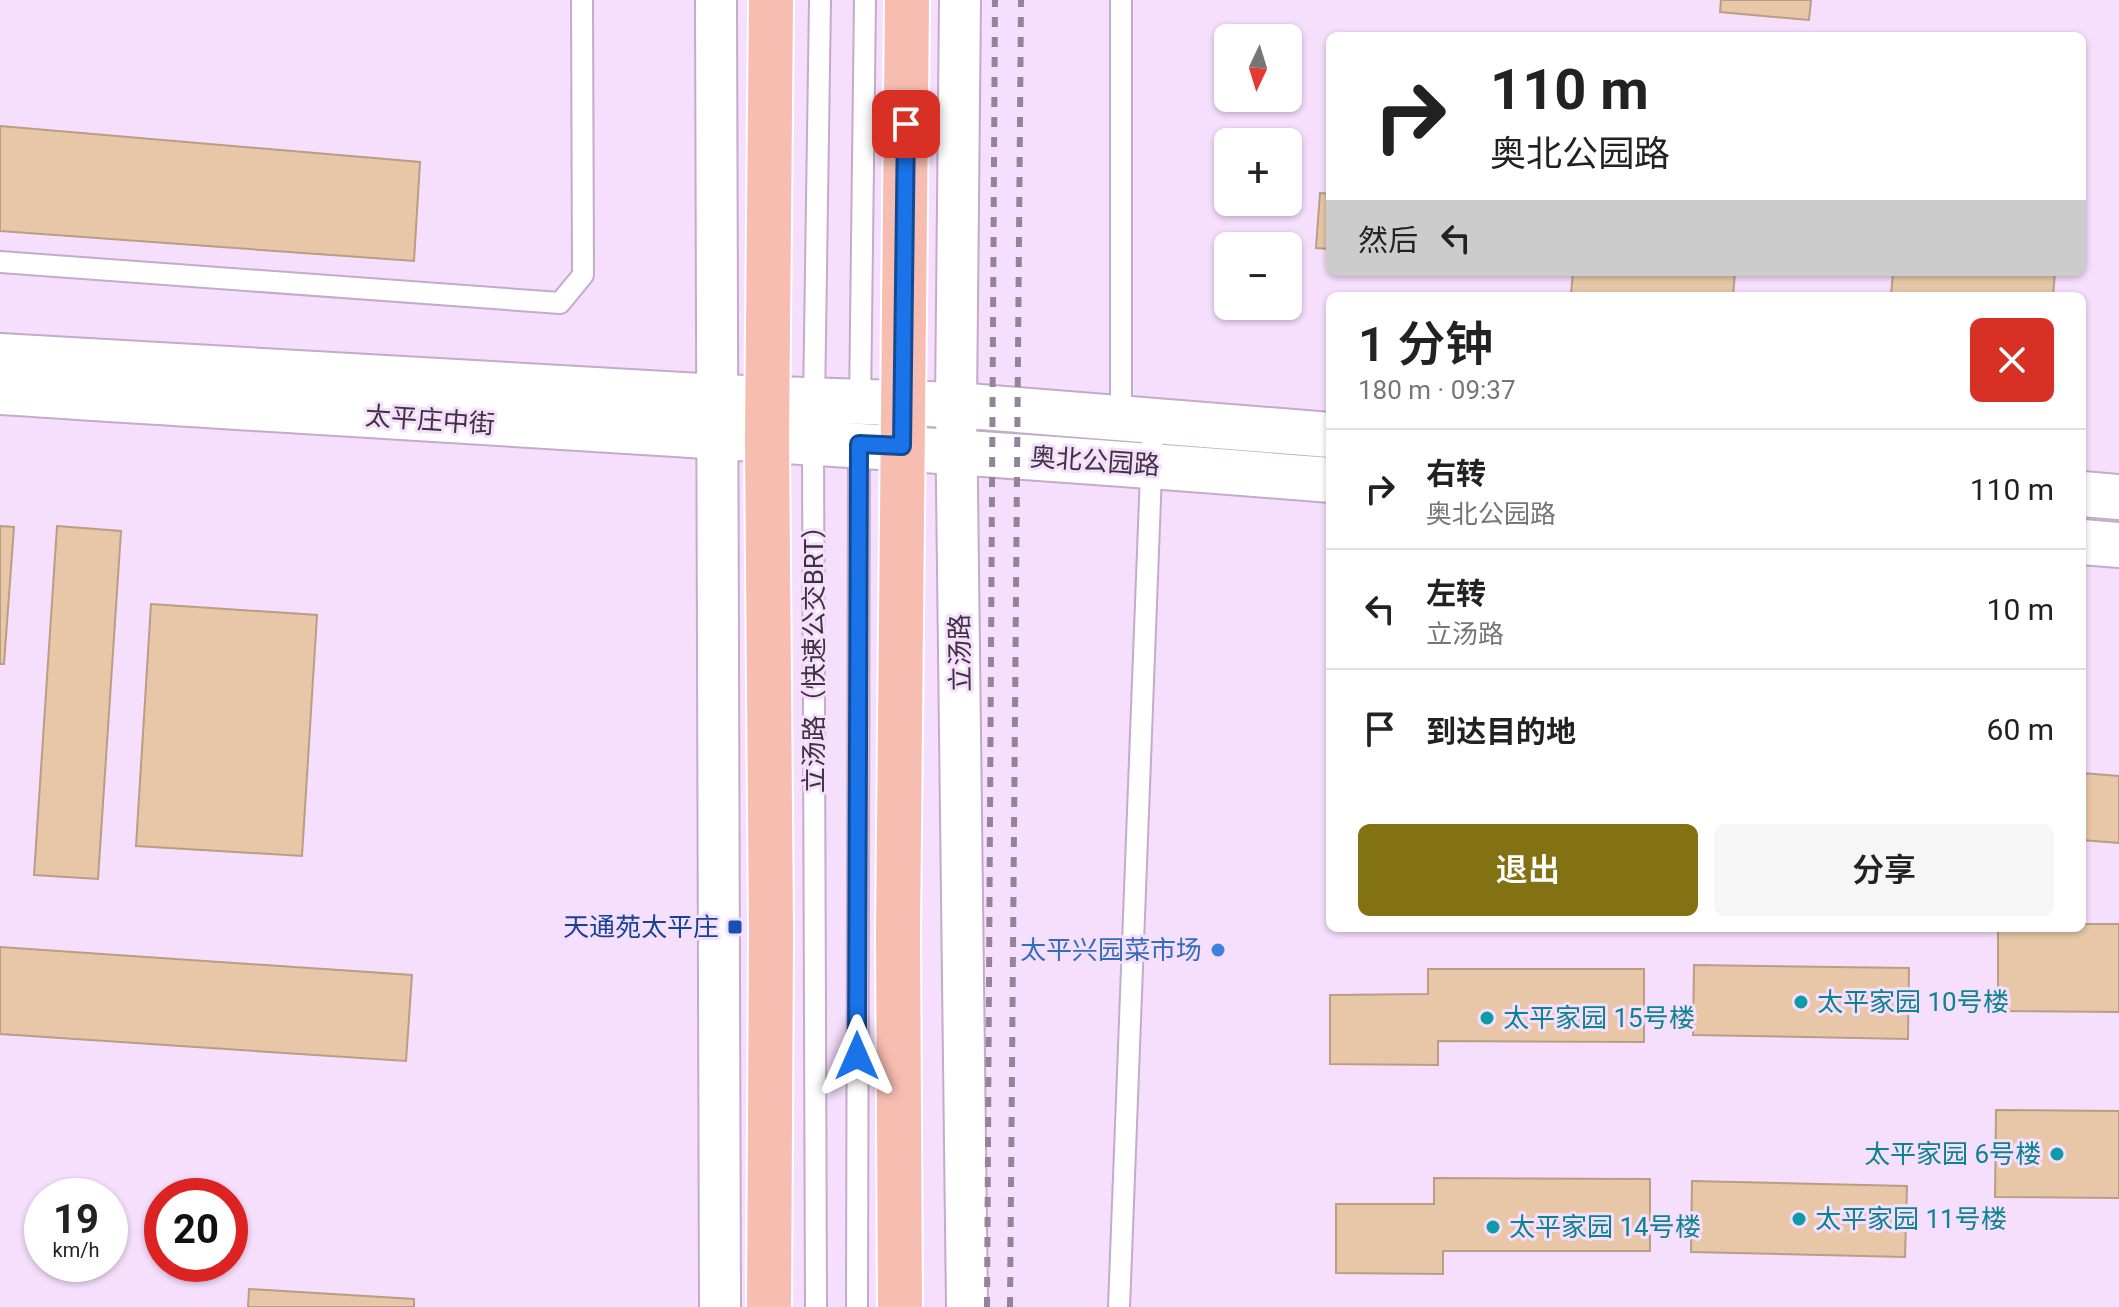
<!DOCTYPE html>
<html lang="zh">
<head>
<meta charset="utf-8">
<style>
	body { margin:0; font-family:Roboto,"Noto Sans SC",sans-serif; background:#f6f6f6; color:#222; height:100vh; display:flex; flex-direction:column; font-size:30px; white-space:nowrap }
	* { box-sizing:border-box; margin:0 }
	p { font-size:26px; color:#767676 }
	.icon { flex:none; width:44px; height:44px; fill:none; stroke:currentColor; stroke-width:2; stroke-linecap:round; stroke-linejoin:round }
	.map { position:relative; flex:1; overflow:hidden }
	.side { position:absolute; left:1326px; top:292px; width:760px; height:640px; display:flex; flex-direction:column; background:#fff; border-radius:12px; box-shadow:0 2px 6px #0004 }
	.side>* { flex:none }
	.hud { position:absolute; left:1326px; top:32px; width:760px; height:244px; border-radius:12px; box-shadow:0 2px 6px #0004; background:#fff; color:#222; overflow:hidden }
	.needle { width:52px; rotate:184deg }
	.fabs { position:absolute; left:1214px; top:24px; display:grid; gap:16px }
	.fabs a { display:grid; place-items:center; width:88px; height:88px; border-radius:12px; background:#fff; box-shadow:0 2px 6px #0004; font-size:40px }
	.speed { position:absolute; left:24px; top:1178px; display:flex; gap:16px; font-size:40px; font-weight:700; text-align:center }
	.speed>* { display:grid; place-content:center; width:104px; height:104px; border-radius:50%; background:#fff; box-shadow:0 2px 6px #0004; line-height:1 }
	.speed small { font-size:20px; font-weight:400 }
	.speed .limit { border:12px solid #d22; background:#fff; color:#111 }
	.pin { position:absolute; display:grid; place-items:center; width:68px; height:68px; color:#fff; margin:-34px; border-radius:16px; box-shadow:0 4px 12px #0006 }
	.me { position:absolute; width:88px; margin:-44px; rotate:0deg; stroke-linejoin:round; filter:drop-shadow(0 0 6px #0008) }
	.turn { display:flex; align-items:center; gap:28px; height:168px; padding:0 32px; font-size:36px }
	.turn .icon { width:104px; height:104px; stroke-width:2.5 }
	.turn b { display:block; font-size:56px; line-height:68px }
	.then { display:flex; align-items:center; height:76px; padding:0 32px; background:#0003; gap:16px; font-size:30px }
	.round { display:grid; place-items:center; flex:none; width:84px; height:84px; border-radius:12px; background:#f6f6f6 }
	.summary { display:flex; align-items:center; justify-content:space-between; height:136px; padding:0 32px }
	h1 { font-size:48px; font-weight:600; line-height:60px }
	.primary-button { display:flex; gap:16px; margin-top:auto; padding:16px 32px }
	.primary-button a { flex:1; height:92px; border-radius:12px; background:#837214; color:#fff; font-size:32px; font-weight:600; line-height:92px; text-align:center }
	.primary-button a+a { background:#f6f6f6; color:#222 }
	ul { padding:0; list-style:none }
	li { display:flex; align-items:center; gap:24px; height:120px; padding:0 32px; border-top:2px solid #e0e0e0 }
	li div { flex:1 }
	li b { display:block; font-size:30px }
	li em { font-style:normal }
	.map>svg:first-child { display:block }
	.building { fill:#e8c7a8; stroke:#b99e83; stroke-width:2 }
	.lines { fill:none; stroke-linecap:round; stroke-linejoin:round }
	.lane-casing { stroke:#c3abc9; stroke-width:24 }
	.street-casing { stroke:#c3abc9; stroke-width:44 }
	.secondary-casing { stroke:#c3abc9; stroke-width:48 }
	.primary-casing { stroke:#fff; stroke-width:48 }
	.lane { stroke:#fff; stroke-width:20 }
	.street { stroke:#fff; stroke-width:40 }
	.secondary { stroke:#fff; stroke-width:44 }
	.primary { stroke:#f7bdb1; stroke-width:44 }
	.rail { stroke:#948499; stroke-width:6; stroke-dasharray:10 10; stroke-linecap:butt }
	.route-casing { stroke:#114b97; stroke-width:20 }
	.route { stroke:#1a73e8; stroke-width:14 }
	.transit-dot { fill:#1a4fb4; stroke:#f6defd; stroke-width:3 }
	.shop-dot { fill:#3f7fe0; stroke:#f6defd; stroke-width:3 }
	.culture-dot { fill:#0f9aa8; stroke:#f6defd; stroke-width:3 }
	.labels { text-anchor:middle; stroke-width:6; stroke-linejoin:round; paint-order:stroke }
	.street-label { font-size:26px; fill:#3d333f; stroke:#f6defd }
	.transit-label { font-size:26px; fill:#164399; stroke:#f6defd; text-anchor:end }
	.shop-label { font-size:26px; fill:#366cbe; stroke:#f6defd; text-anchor:end }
	.culture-label { font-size:26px; fill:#0d838f; stroke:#f6defd; text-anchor:start }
</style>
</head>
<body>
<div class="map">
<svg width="2119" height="1307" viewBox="0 0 2119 1307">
	<rect width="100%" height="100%" fill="#f6defd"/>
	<!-- building -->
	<g class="building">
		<path d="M1721 0H1811L1809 20 1720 12Z"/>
		<path d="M0 126 420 162 414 261 0 231Z"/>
		<path d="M1320 193 1330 194V249L1316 248Z"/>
		<path d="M1573 272H1735L1733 296 1571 294Z"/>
		<path d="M1893 272H2055L2053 296H1891Z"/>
		<path d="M0 526 14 527 4 664H0Z"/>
		<path d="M57 526 121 531 98 879 34 875Z"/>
		<path d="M151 604 317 615 302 856 136 846Z"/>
		<path d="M2082 773 2119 776V843L2082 840Z"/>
		<path d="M2082 924H2119V1012L1998 1011V928H2082Z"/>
		<path d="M0 947 412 975 406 1061 0 1034Z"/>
		<path d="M1694 965 1909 968 1908 1039 1693 1035Z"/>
		<path d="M1428 969H1644V1042L1438 1041V1065L1330 1064V995L1428 994Z"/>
		<path d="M1996 1110 2119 1111V1198L1995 1197Z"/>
		<path d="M1434 1178 1650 1179V1251H1443V1274L1336 1273V1204H1434Z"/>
		<path d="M1692 1181 1907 1186 1905 1257 1691 1252Z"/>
		<path d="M249 1289 414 1299V1307H248Z"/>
	</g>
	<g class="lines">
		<defs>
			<g id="lane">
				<path d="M0 262 560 303 583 275 582 0"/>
				<path d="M814 404 820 0"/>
				<path d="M860 407 865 0"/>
				<path d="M1121 416V0"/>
				<path d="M813 440 816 1307"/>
				<path d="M857 1307 859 443"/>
				<path d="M1119 1307 1153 421"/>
			</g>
			<g id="street">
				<path d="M716 0 720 1307"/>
				<path d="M960 0 956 405 967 1307"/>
			</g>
			<g id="secondary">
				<path d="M0 356 718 397 956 405 1330 435"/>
				<path d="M0 392C443 421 887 444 1330 480"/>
				<path d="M2082 494 2119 497"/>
				<path d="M2082 542 2119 545"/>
			</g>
			<g id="primary">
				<path d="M769 1307 771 934 767 440 771 0"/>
				<path d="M900 1307 898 933 907 0"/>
			</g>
		</defs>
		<!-- lane casing -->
		<use href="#lane" class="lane-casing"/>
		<!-- street casing -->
		<use href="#street" class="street-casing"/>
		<!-- secondary casing -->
		<use href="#secondary" class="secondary-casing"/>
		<!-- primary casing -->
		<use href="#primary" class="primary-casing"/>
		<!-- lane -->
		<use href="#lane" class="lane"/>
		<!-- street -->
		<use href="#street" class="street"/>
		<!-- secondary -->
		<use href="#secondary" class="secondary"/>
		<!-- primary -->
		<use href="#primary" class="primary"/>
		<!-- rail -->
		<g class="rail">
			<path d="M987 1307 995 0"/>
			<path d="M1010 1307 1021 0"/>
		</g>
	</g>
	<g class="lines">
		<defs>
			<path id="route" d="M857 1056 859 444 902 446 906 124"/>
		</defs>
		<!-- route casing -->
		<use href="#route" class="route-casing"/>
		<!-- route -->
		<use href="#route" class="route"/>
	</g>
	<!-- markers -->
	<rect class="transit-dot" x="727" y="919" width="16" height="16" rx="4"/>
	<circle class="shop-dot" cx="1218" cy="950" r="8"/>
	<g class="culture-dot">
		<circle cx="1801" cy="1002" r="8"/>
		<circle cx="1487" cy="1018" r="8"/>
		<circle cx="2057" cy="1154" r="8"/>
		<circle cx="1799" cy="1219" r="8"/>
		<circle cx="1493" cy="1227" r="8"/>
	</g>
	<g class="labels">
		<!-- street labels -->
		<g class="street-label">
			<text transform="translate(430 420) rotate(4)" y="9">太平庄中街</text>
			<text transform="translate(1095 461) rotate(4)" y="9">奥北公园路</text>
			<text transform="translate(814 653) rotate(-90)" y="9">立汤路（快速公交BRT）</text>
			<text transform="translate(960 653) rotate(-91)" y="9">立汤路</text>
		</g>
		<!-- transit labels -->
		<g class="transit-label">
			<text x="719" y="936">天通苑太平庄</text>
		</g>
		<!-- shop labels -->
		<g class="shop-label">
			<text x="1202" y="959">太平兴园菜市场</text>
		</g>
		<!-- culture labels -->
		<g class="culture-label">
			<text x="1817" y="1011">太平家园 10号楼</text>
			<text x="1503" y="1027">太平家园 15号楼</text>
			<text x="2041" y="1163" text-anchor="end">太平家园 6号楼</text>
			<text x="1815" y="1228">太平家园 11号楼</text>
			<text x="1509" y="1236">太平家园 14号楼</text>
		</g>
	</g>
</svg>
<div class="fabs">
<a><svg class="needle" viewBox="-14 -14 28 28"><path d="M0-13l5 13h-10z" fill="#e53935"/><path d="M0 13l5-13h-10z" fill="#767676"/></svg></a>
<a>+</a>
<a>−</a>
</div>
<div class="speed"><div>19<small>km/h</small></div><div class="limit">20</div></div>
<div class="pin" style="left:906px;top:124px;background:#d93025"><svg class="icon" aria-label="arrive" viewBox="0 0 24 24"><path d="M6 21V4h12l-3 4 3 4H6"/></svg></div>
<svg class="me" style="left:857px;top:1056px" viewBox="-20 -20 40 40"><path d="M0-17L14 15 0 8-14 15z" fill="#1a73e8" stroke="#fff" stroke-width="4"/></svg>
<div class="hud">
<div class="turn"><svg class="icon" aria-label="right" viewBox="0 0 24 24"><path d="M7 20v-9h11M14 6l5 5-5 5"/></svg><div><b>110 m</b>奥北公园路</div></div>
<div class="then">然后<svg class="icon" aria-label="left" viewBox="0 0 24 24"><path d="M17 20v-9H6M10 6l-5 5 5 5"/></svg></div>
</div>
<section class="side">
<div class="summary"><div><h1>1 分钟</h1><p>180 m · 09:37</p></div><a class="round" style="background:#d93025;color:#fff"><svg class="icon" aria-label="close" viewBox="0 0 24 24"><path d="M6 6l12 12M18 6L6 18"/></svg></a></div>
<ul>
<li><svg class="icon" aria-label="right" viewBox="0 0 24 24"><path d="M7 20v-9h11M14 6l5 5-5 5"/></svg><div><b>右转</b><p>奥北公园路</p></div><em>110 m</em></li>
<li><svg class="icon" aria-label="left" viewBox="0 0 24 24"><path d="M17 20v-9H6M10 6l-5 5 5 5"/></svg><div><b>左转</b><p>立汤路</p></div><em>10 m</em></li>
<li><svg class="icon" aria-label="arrive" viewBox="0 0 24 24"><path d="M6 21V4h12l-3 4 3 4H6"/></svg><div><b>到达目的地</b></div><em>60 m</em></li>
</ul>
<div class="primary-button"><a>退出</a><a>分享</a></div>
</section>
</div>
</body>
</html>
